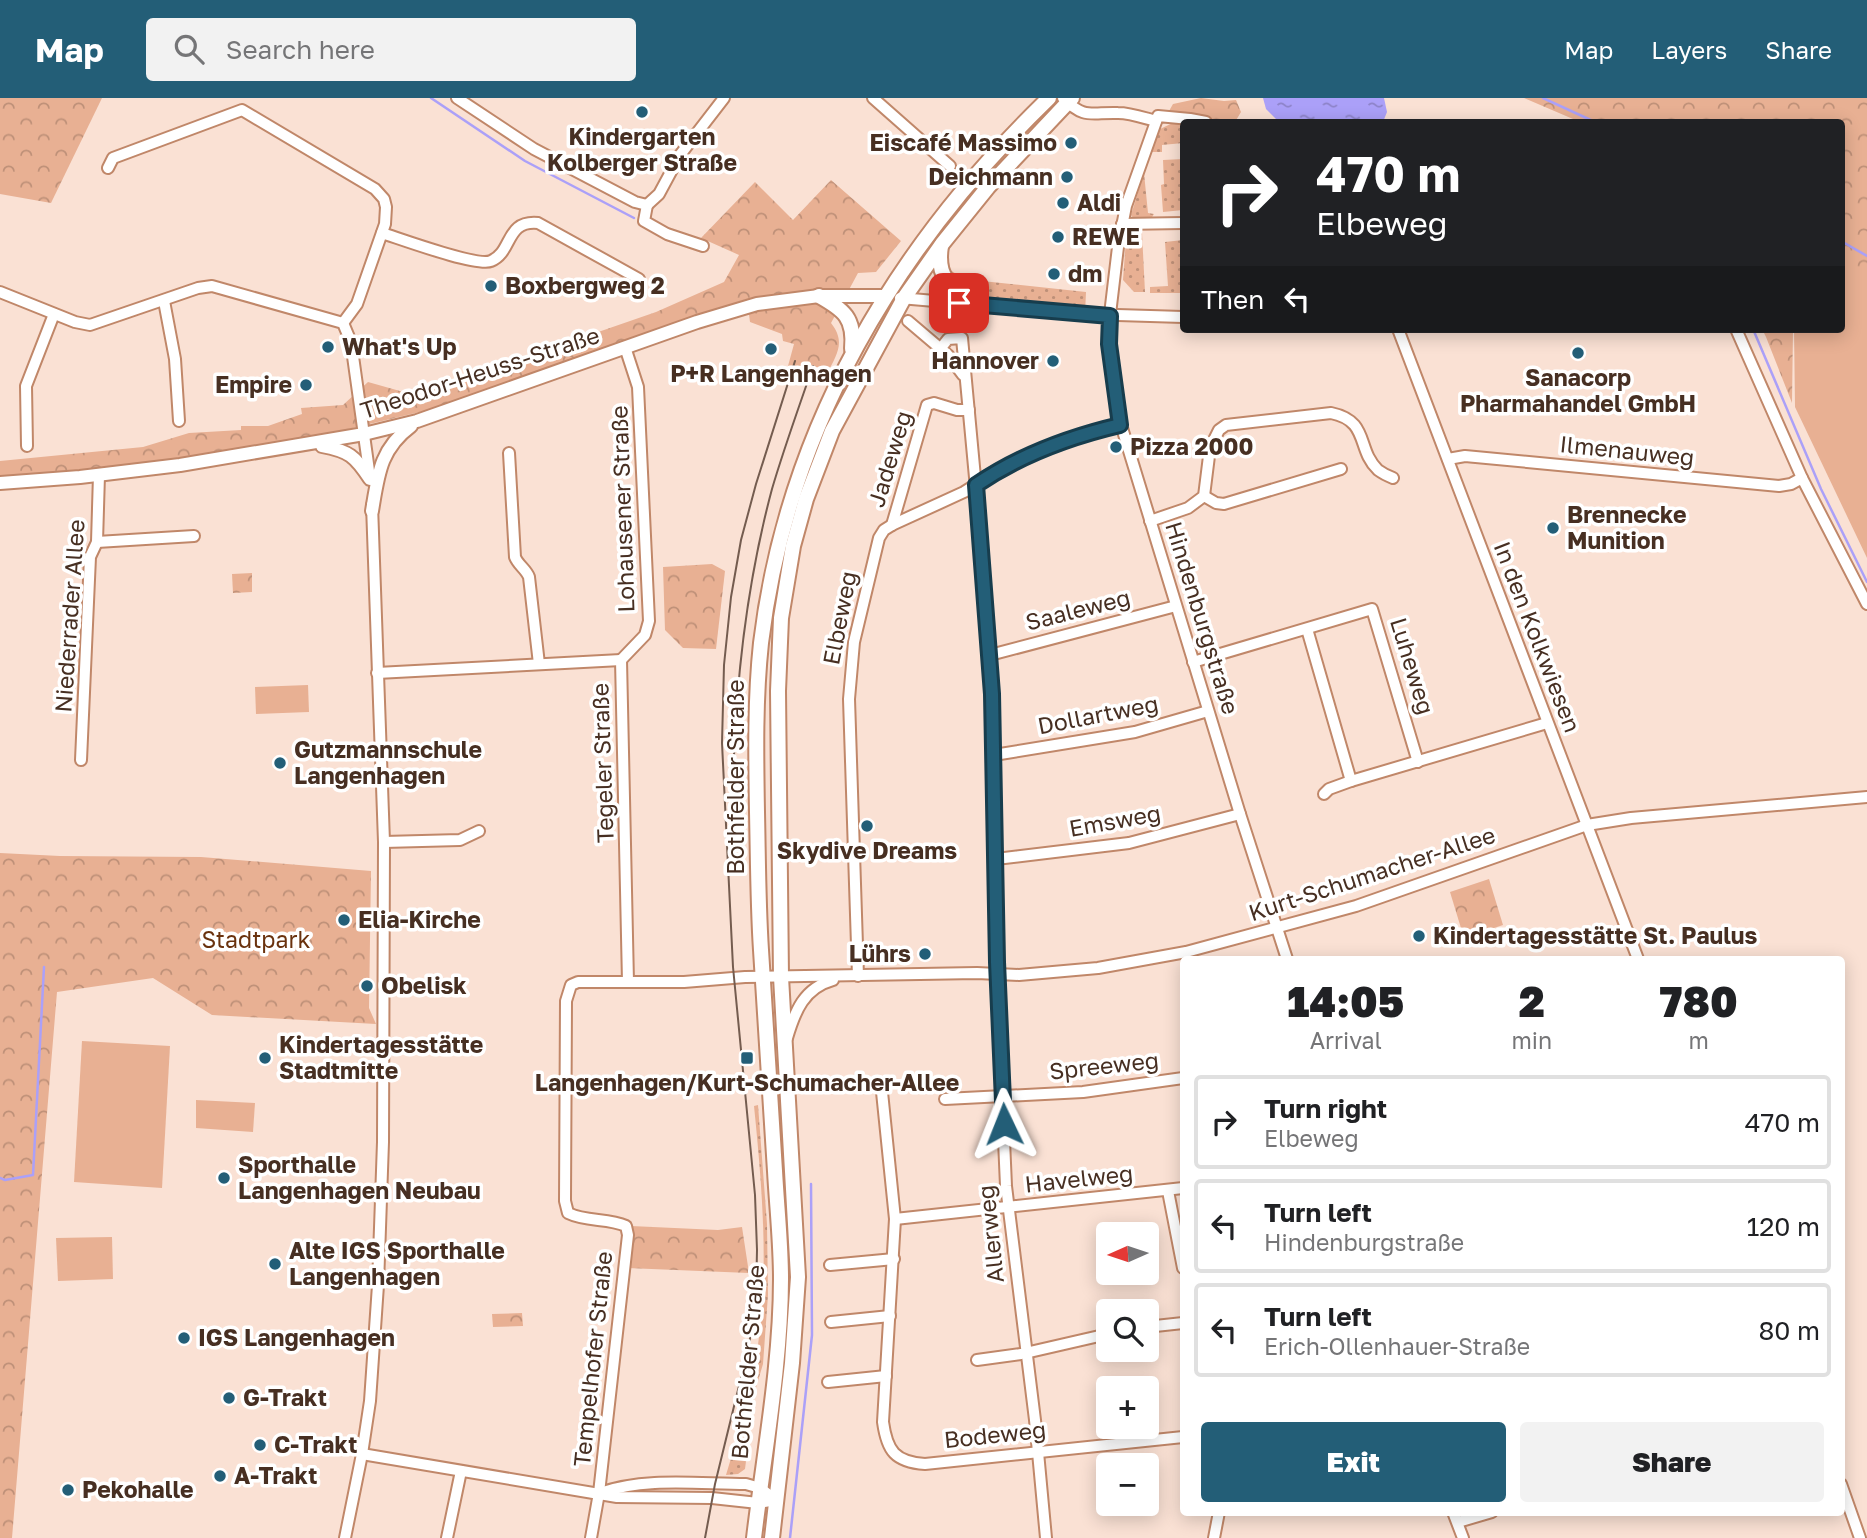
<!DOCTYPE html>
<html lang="en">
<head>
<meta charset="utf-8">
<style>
	body { margin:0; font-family:"Golos Text",sans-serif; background:#f2f2f2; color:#202124; height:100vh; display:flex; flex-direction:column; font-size:26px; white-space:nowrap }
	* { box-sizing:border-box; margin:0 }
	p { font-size:23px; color:#757577 }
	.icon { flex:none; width:38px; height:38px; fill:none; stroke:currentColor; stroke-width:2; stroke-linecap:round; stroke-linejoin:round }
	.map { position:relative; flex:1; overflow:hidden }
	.details { position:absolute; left:1180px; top:858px; width:665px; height:560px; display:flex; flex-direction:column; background:#fff; border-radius:7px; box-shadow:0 4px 18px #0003 }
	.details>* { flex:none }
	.banner { position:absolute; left:1180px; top:21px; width:665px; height:214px; border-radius:7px; box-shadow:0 4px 18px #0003; background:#202124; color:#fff; overflow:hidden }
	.needle { width:46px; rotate:267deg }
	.buttons { position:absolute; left:1096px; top:1124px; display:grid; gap:14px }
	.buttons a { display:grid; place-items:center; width:63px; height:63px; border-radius:7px; background:#fff; box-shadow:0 4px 18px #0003; font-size:35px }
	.pin { position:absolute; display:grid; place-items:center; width:60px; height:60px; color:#fff; margin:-30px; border-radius:14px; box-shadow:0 4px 10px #0006 }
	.me { position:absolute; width:77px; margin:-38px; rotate:358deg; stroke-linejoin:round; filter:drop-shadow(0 0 5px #0008) }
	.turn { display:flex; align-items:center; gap:24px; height:147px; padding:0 21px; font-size:32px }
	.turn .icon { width:91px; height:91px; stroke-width:2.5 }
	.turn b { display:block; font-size:49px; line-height:60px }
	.then { display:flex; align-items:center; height:66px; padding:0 21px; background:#0003; gap:14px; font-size:26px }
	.eta { display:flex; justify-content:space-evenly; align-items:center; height:119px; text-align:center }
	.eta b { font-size:42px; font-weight:800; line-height:49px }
	.primary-button { display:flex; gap:14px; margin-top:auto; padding:14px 21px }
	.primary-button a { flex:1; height:80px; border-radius:7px; background:#235e77; color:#fff; font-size:28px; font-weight:800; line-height:80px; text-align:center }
	.primary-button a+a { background:#f2f2f2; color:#202124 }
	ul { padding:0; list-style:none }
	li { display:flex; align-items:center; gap:21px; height:94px; margin:0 14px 10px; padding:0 7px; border:4px solid #e0e0e0; border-radius:7px }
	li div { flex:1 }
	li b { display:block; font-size:26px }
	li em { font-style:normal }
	header { display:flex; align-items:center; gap:42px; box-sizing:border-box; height:98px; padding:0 35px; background:#235e77; color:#fff }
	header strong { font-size:33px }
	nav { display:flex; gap:38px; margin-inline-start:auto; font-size:24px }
	.search { width:490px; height:63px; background:#f2f2f2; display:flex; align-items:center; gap:18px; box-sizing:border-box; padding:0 24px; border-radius:7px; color:#757577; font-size:26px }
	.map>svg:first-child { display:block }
	.grass { fill:url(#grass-dots) }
	.forest { fill:url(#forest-crowns) }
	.pitch { fill:#e8b093 }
	.water { fill:url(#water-ripples) }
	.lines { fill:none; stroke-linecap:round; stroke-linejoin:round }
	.stream { stroke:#aba0f8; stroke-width:2.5 }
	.minor-casing { stroke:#c08769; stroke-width:14 }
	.tertiary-casing { stroke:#c08769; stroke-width:16 }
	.secondary-casing { stroke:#c08769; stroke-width:18 }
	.minor { stroke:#fff; stroke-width:10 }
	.tertiary { stroke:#fff; stroke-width:12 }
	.secondary { stroke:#fff; stroke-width:14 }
	.tram { stroke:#745c4f; stroke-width:2 }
	.route-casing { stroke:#173d4d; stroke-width:18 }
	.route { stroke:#235e77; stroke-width:12 }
	.poi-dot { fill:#235e77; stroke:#fff; stroke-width:2.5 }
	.labels { text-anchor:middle; stroke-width:7; stroke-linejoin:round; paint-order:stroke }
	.poi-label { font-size:23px; font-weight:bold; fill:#472f22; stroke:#fff; text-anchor:start }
	.street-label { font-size:23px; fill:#472f22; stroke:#fff }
	.park-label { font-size:23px; fill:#6a320e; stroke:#fff }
</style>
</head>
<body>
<header>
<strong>Map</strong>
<div class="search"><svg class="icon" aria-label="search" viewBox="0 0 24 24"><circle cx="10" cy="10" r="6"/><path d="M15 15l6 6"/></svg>Search here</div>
<nav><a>Map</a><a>Layers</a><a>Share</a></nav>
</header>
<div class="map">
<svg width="1867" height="1440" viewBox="0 0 1867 1440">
	<defs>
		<pattern id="grass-dots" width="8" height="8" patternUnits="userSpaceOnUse" patternTransform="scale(1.75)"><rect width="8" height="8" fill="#e8b093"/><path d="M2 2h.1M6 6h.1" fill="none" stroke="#be9078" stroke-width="1.8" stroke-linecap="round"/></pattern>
		<pattern id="forest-crowns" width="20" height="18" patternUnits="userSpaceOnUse" patternTransform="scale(1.75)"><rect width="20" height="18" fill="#e8b093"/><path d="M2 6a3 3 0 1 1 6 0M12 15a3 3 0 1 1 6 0" fill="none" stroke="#be9078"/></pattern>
		<pattern id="water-ripples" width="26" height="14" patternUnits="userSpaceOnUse" patternTransform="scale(1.75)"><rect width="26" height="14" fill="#aba0f8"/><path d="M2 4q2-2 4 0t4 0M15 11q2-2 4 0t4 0" fill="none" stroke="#8d83c8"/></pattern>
	</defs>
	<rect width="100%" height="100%" fill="#fae1d4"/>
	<!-- grass -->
	<g class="grass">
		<path d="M1177 23 1183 24V45L1162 47V54H1151L1160 31Z"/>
		<path d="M1183 61V112L1163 114 1161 87 1164 86 1163 62Z"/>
		<path d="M1144 75 1148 115 1154 116 1149 124 1134 121 1131 117Z"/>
		<path d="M1142 135 1145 194H1134L1123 182 1126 141 1130 137Z"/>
		<path d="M1183 142V195H1150V189L1168 188 1165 144Z"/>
		<path d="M949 171 963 181 1086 194 1085 216 1034 207 993 203 992 208 951 187Z"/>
		<path d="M758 1007 767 1126 768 1197 763 1266 755 1293 745 1371 738 1376 726 1377C739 1334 753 1291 758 1247 769 1167 762 1088 754 1008Z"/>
	</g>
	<!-- forest -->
	<g class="forest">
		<path d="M0 0H102L51 105 0 96Z"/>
		<path d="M1201 0 1224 3 1236 2 1241 14 1235 24H1220L1206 19 1169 13 1173 6Z"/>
		<path d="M1524 0H1867V175H1841V24H1580Z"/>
		<path d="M831 82 901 143 876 174 858 175 831 225C846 244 837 256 827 276L788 268 794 246 783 243 782 236 750 224 747 201 428 312 269 350 148 366 0 381V363L143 349 189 335 241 332V328H268L302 316 301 310 343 307 368 284 407 295 437 290 656 214 724 184 739 157 701 140 755 84 793 122Z"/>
		<path d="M1762 231H1793L1792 305 1766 239Z"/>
		<path d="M712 466 725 473 716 551 683 550 665 532 663 469Z"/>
		<path d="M252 475V494L233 495 232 476Z"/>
		<path d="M0 755 60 758 201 759 371 773 369 910 376 926 212 917 153 880 57 894 12 1440H0Z"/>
		<path d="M1489 781 1503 827 1464 840 1450 794Z"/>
		<path d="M631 1128 718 1132 742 1129 749 1175 627 1170Z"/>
		<path d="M522 1215 523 1228 493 1229 492 1216Z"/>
	</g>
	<!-- pitch -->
	<g class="pitch">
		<path d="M1841 175H1867V460L1795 309 1794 231H1841Z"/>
		<path d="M308 587 309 614 256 616 255 589Z"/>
		<path d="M82 943 170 948 162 1090 74 1084Z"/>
		<path d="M196 1002 255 1005 253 1034 196 1030Z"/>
		<path d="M112 1139 113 1181 58 1183 56 1140Z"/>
	</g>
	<!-- water -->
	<path class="water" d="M1263 0H1384L1387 14 1383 24H1279L1266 11Z"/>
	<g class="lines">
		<!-- stream -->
		<g class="stream">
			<path d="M431 0 525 63 634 120"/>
			<path d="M1543 0 1595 24"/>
			<path d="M1841 143 1867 158"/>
			<path d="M1753 231 1821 391 1867 484"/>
			<path d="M0 1080 5 1082 33 1077 44 869"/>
			<path d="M790 1440 812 1237 811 1086"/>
		</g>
		<defs>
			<g id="minor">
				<path d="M457 0 534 51 635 104 647 107"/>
				<path d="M873 0 950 68"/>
				<path d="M1063 0C1085 22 1091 14 1118 15 1131 15 1144 20 1156 23"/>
				<path d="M1206 24 1190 21 1158 18 1126 108 1118 149 1108 233 1119 320 1240 716 1287 861"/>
				<path d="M108 70 113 60 242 12 375 91 384 101 386 109 385 126 357 206 343 225"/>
				<path d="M647 107 659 96 680 57 724 0"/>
				<path d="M647 107 644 123 667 136 703 148"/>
				<path d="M1122 126 1183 125"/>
				<path d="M382 135C401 141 477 169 491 163 513 154 505 122 538 125L639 181"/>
				<path d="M0 194 75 224 90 227 198 190 212 188 343 225 351 244 370 380"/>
				<path d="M900 200 1085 216 1183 219"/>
				<path d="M164 203 175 261 179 323"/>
				<path d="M908 223 948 257 963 277"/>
				<path d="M1398 231 1638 861"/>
				<path d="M1736 231 1802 380 1867 506"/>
				<path d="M941 250 948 241 962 240 980 433 992 596 998 903 1006 1088 1035 1322 1046 1440"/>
				<path d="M27 348 26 288 54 216"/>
				<path d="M509 355 515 459C518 467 526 471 529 479L539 566"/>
				<path d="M1448 361 1465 358 1779 388 1791 386 1802 380"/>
				<path d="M1204 398 1216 405 1224 406 1341 371"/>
				<path d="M1150 423 1188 410 1204 398 1210 350 1219 332 1226 327 1331 315C1370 323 1356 351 1378 372 1382 375 1388 378 1393 380"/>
				<path d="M892 427 927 307 934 305 957 312H969"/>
				<path d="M97 444 194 438"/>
				<path d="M1307 531 1351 683"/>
				<path d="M990 557 1176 508"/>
				<path d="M621 562 645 537 649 523 638 289 625 249"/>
				<path d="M621 562 628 884"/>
				<path d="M1193 564 1372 511 1418 664"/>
				<path d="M377 575 621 562"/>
				<path d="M994 657 1135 634 1208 613"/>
				<path d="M81 662 90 459 97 444 99 377"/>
				<path d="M1324 696 1329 691 1351 683 1547 625"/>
				<path d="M384 744 460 742 479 733"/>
				<path d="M996 761 1129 745 1240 716"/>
				<path d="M858 878 849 601 854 544 879 440 884 432 892 427 964 394 1004 369 1026 359 1072 340 1120 327"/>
				<path d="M787 940C795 913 804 890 833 882"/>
				<path d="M882 994 895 1121 883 1324C887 1353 895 1364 925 1366L1183 1339"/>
				<path d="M945 1001 1083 994 1183 980"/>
				<path d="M1168 1093 1183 1170"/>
				<path d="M895 1121 1183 1090"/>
				<path d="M830 1167 894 1161"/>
				<path d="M831 1224 890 1218"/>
				<path d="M1146 1229 1183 1225"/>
				<path d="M977 1262 1021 1256 1108 1236"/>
				<path d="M828 1284 886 1278"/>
				<path d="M362 1356 617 1399 712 1400 758 1405 776 1402"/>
				<path d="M1841 1386 1860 1440"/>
				<path d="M600 1395C645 1379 698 1386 746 1386L760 1390 776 1402"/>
				<path d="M1453 1414 1463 1440"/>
				<path d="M1458 1424 1492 1414"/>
				<path d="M345 1440 362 1356 370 1303 378 1187 383 1044 384 744 372 407"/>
				<path d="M447 1440 461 1373"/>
				<path d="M591 1440 599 1395 628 1137 626 1128C608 1120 586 1124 568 1115L565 1103 566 903 571 887 578 884H684L745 879 977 875 1019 877 1098 870 1186 854 1356 808 1587 727 1631 720 1867 699"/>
				<path d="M1214 1440 1219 1414"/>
			</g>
			<g id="tertiary">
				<path d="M322 348C349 353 355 358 370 381"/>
				<path d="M0 385 80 379 180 367 364 336 417 323 697 224 757 206 819 198H885"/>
				<path d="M372 413C378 377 380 351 411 328"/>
			</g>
			<g id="secondary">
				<path d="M941 148C935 186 956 190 984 207"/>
				<path d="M819 198C844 212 855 220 852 251"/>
				<path d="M754 1440C764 1356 781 1265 781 1181 781 1145 777 1109 775 1073 771 999 765 926 761 852 758 806 758 759 757 714 756 657 755 601 761 545 787 330 895 149 1049 0"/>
				<path d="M772 1440 792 1265 798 1179 781 879 778 593 781 520 793 448 806 401 832 333 904 200 942 146 988 89 1072 0"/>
			</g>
		</defs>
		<!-- minor casing -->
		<use href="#minor" class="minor-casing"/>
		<!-- tertiary casing -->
		<use href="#tertiary" class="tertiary-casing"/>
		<!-- secondary casing -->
		<use href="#secondary" class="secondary-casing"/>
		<!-- minor -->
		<use href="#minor" class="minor"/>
		<!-- tertiary -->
		<use href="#tertiary" class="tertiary"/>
		<!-- secondary -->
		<use href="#secondary" class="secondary"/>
		<!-- tram -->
		<g class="tram">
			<path d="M733 689C735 589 746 488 772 391 784 350 799 309 813 268"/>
			<path d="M705 1440 715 1386 749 1247 756 1199 757 1152 755 1097 733 869 722 645 724 567 731 499 741 442 756 386 795 263"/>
		</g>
	</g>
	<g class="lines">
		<defs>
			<path id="route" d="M959 205 1110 218 1109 246 1120 327C1069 339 1020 357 976 387L992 596 997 864 1004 1026"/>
		</defs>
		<!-- route casing -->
		<use href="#route" class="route-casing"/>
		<!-- route -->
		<use href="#route" class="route"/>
	</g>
	<!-- markers -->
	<g class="poi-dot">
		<circle cx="642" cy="14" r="7"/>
		<circle cx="1071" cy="45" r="7"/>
		<circle cx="1067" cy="79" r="7"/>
		<circle cx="1063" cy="105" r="7"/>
		<circle cx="1058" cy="139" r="7"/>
		<circle cx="1054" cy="176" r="7"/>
		<circle cx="491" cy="188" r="7"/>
		<circle cx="328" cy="249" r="7"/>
		<circle cx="771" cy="251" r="7"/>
		<circle cx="1578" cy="255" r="7"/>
		<circle cx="1053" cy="263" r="7"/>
		<circle cx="306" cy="287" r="7"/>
		<circle cx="1116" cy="349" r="7"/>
		<circle cx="1553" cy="430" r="7"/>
		<circle cx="280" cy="665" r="7"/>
		<circle cx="867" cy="728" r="7"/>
		<circle cx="344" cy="822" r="7"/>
		<circle cx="1419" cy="838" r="7"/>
		<circle cx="925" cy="856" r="7"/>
		<circle cx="367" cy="888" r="7"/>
		<circle cx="265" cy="960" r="7"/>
		<rect x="740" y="953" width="14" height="14" rx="3.5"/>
		<circle cx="224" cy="1080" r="7"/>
		<circle cx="275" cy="1166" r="7"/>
		<circle cx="184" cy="1240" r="7"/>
		<circle cx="229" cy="1300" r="7"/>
		<circle cx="260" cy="1347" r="7"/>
		<circle cx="220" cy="1378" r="7"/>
		<circle cx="68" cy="1392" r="7"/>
	</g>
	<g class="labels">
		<!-- poi labels -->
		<g class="poi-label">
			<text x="642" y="47" text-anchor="middle">Kindergarten<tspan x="642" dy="26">Kolberger Straße</tspan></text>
			<text x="1057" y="53" text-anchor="end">Eiscafé Massimo</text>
			<text x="1053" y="87" text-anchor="end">Deichmann</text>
			<text x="1077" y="113">Aldi</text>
			<text x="1072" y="147">REWE</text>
			<text x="1068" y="184">dm</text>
			<text x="505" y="196">Boxbergweg 2</text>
			<text x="342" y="257">What's Up</text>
			<text x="1039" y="271" text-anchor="end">Hannover</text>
			<text x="771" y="284" text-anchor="middle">P+R Langenhagen</text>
			<text x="1578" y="288" text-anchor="middle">Sanacorp<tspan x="1578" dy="26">Pharmahandel GmbH</tspan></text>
			<text x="292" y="295" text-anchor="end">Empire</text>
			<text x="1130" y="357">Pizza 2000</text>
			<text x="1567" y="425">Brennecke<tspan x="1567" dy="26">Munition</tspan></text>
			<text x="294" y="660">Gutzmannschule<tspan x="294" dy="26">Langenhagen</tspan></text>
			<text x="867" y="761" text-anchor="middle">Skydive Dreams</text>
			<text x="358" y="830">Elia-Kirche</text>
			<text x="1433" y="846">Kindertagesstätte St. Paulus</text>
			<text x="911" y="864" text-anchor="end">Lührs</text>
			<text x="381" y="896">Obelisk</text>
			<text x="279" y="955">Kindertagesstätte<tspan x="279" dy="26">Stadtmitte</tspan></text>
			<text x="747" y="993" text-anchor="middle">Langenhagen/Kurt-Schumacher-Allee</text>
			<text x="238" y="1075">Sporthalle<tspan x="238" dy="26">Langenhagen Neubau</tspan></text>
			<text x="289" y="1161">Alte IGS Sporthalle<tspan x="289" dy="26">Langenhagen</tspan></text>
			<text x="198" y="1248">IGS Langenhagen</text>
			<text x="243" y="1308">G-Trakt</text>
			<text x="274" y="1355">C-Trakt</text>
			<text x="234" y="1386">A-Trakt</text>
			<text x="82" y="1400">Pekohalle</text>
		</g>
		<!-- street labels -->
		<g class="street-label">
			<text transform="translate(480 275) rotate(-18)" y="8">Theodor-Heuss-Straße</text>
			<text transform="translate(1627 353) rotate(6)" y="8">Ilmenauweg</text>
			<text transform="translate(890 361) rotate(-73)" y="8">Jadeweg</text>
			<text transform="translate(623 411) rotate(-92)" y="8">Lohausener Straße</text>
			<text transform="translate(1078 512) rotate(-14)" y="8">Saaleweg</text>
			<text transform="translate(70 518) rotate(-86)" y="8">Niederrader Allee</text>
			<text transform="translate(840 520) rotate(-79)" y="8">Elbeweg</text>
			<text transform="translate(1202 520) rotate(73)" y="8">Hindenburgstraße</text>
			<text transform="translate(1537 539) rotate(69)" y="8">In den Kolkwiesen</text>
			<text transform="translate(1412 568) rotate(73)" y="8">Luheweg</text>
			<text transform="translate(1098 617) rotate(-11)" y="8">Dollartweg</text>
			<text transform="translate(603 665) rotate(-92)" y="8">Tegeler Straße</text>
			<text transform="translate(736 679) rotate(-90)" y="8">Bothfelder Straße</text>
			<text transform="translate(1115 723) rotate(-10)" y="8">Emsweg</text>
			<text transform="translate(1372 776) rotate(-18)" y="8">Kurt-Schumacher-Allee</text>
			<text transform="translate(1104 968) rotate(-6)" y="8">Spreeweg</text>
			<text transform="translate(1079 1081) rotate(-6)" y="8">Havelweg</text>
			<text transform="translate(991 1136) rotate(-96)" y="8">Allerweg</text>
			<text transform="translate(593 1261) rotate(-84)" y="8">Tempelhofer Straße</text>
			<text transform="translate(748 1264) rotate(-85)" y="8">Bothfelder Straße</text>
			<text transform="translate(995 1337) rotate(-6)" y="8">Bodeweg</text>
		</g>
		<!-- park labels -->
		<g class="park-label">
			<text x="256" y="850">Stadtpark</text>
		</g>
	</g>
</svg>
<div class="buttons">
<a><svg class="needle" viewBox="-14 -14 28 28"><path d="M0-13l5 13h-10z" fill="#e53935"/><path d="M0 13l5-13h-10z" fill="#757577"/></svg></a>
<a><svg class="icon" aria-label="search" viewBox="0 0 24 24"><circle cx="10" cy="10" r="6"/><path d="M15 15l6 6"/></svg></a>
<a>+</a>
<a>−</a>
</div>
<div class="pin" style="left:959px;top:205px;background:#d93025"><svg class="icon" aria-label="arrive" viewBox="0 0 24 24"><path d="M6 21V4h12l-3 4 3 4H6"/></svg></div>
<svg class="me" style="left:1004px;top:1026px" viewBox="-20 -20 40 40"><path d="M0-17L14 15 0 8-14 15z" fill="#235e77" stroke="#fff" stroke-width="4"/></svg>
<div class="banner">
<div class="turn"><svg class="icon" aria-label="right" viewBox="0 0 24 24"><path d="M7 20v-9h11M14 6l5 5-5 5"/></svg><div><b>470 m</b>Elbeweg</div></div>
<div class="then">Then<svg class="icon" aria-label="left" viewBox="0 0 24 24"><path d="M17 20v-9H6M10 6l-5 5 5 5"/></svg></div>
</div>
<section class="details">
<div class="eta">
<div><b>14:05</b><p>Arrival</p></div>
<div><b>2</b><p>min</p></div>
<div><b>780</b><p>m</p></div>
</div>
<ul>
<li><svg class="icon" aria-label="right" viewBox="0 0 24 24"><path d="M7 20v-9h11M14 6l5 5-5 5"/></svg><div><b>Turn right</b><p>Elbeweg</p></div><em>470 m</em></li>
<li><svg class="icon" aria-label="left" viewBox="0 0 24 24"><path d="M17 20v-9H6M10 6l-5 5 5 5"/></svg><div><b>Turn left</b><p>Hindenburgstraße</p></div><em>120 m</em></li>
<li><svg class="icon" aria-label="left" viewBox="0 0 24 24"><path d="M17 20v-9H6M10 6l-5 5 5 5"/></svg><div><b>Turn left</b><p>Erich-Ollenhauer-Straße</p></div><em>80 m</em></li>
</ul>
<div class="primary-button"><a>Exit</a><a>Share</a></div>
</section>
</div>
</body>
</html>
